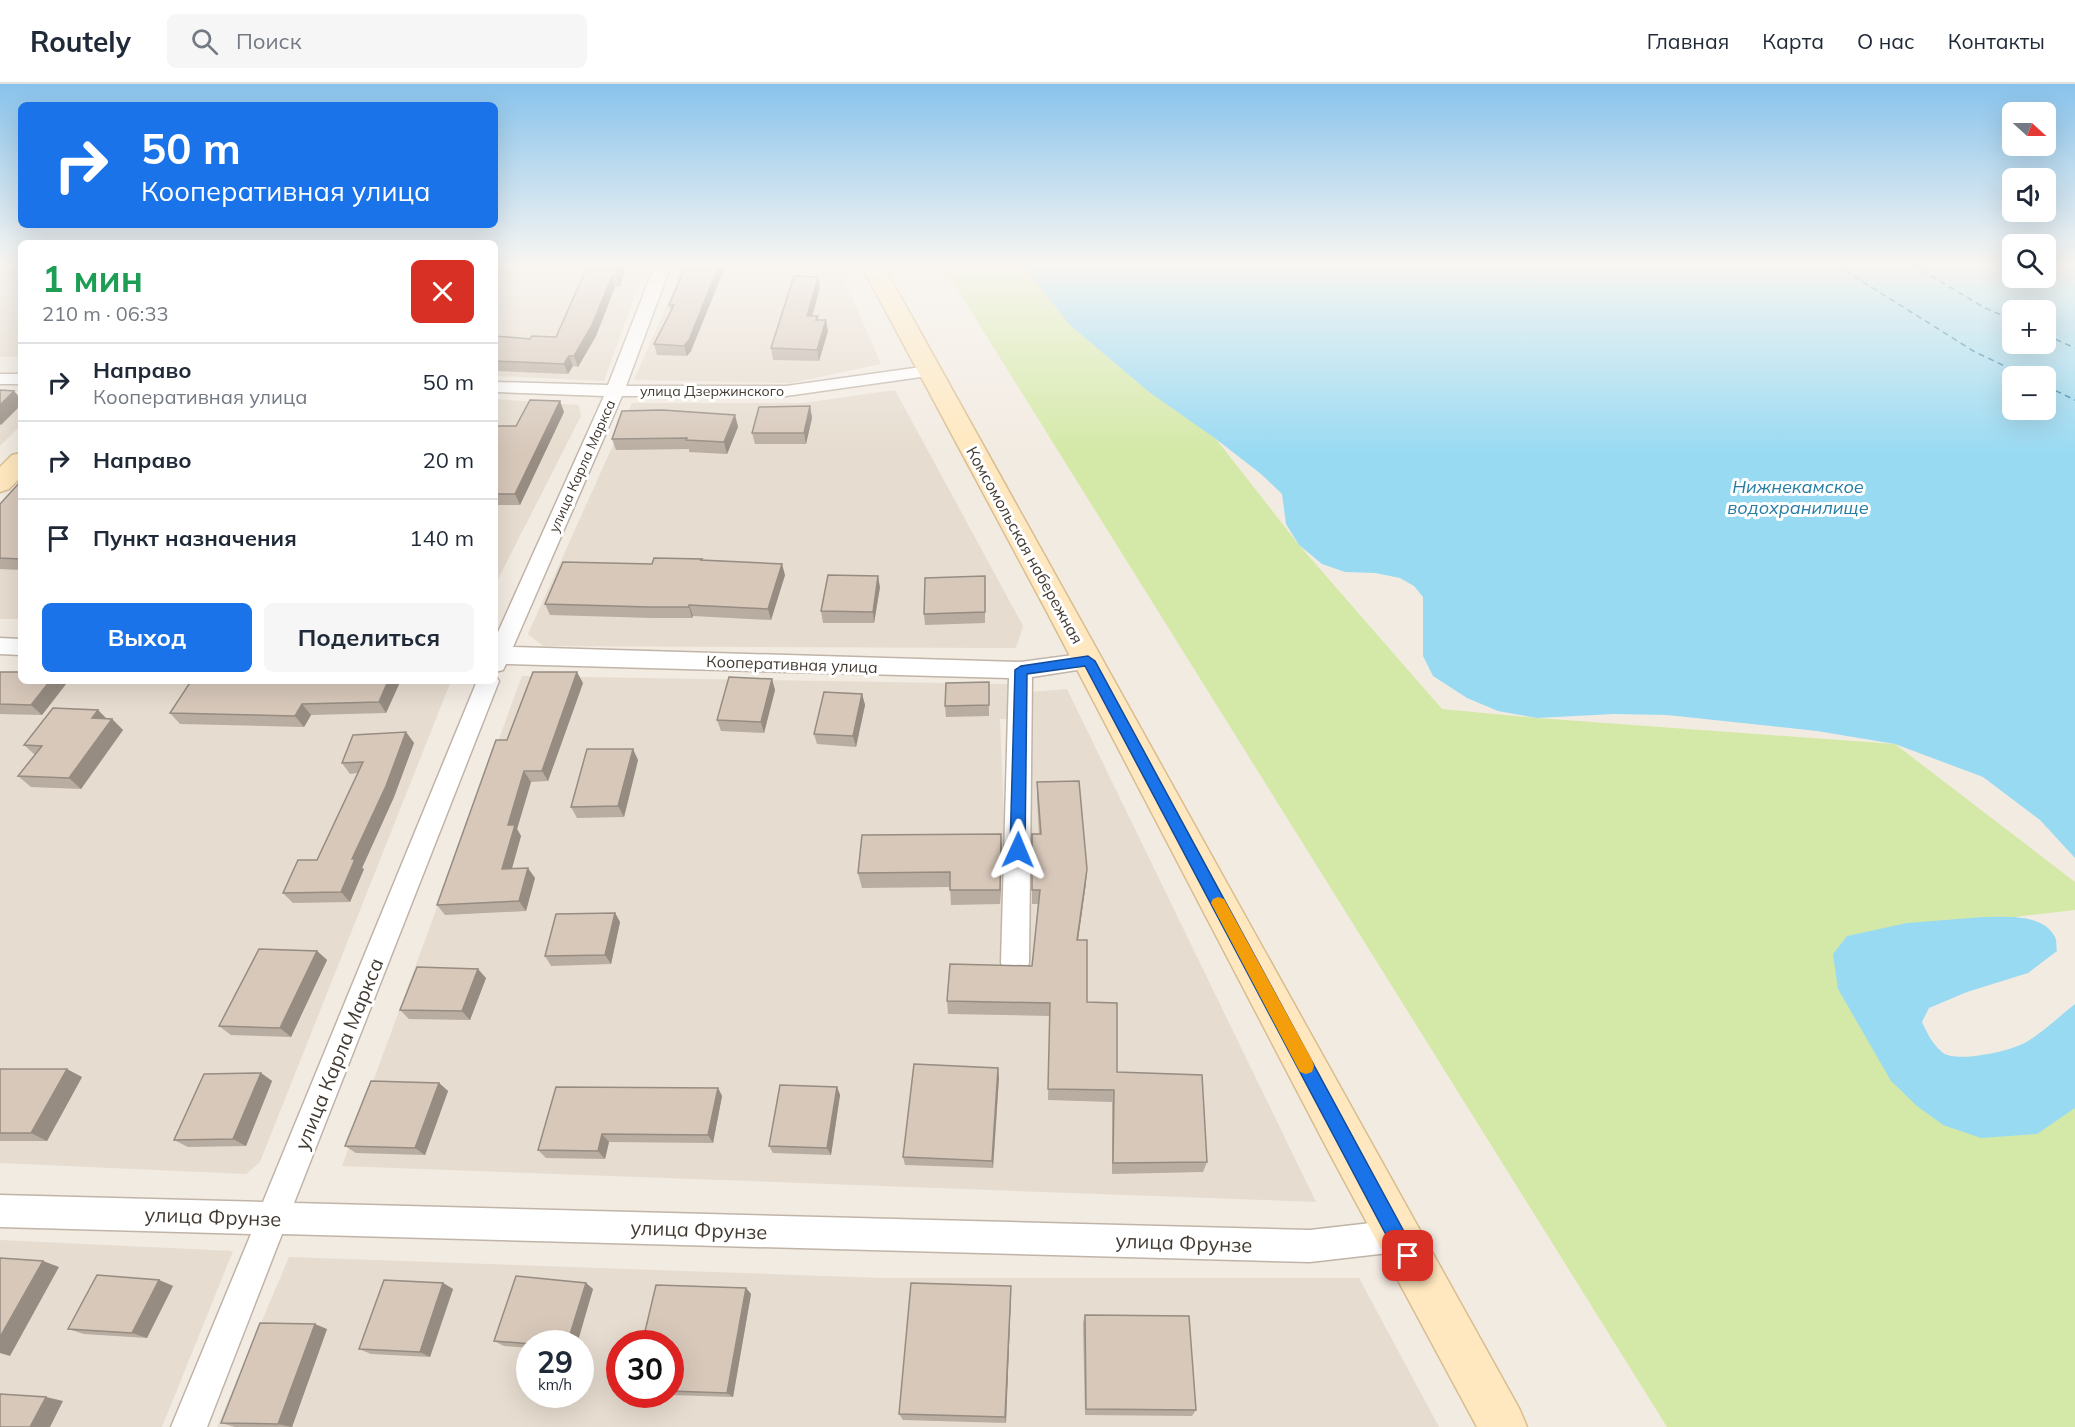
<!DOCTYPE html>
<html lang="ru">
<head>
<meta charset="utf-8">
<style>
	body { margin:0; font-family:Mulish,sans-serif; background:#f6f6f7; color:#1f2937; height:100vh; display:flex; flex-direction:column; font-size:22px; white-space:nowrap }
	* { box-sizing:border-box; margin:0 }
	p { font-size:20px; color:#747a83 }
	.icon { flex:none; width:33px; height:33px; fill:none; stroke:currentColor; stroke-width:2; stroke-linecap:round; stroke-linejoin:round }
	.map { position:relative; flex:1; overflow:hidden }
	.side { position:absolute; left:18px; top:156px; width:480px; height:444px; display:flex; flex-direction:column; background:#fff; border-radius:9px; box-shadow:0 6px 24px #0002 }
	.side>* { flex:none }
	.guide { position:absolute; left:18px; top:18px; width:480px; height:126px; border-radius:9px; box-shadow:0 6px 24px #0002; background:#1a73e8; color:#fff; overflow:hidden }
	.needle { width:39px; rotate:111deg }
	.buttons { position:absolute; left:2002px; top:18px; display:grid; gap:12px }
	.buttons a { display:grid; place-items:center; width:54px; height:54px; border-radius:9px; background:#fff; box-shadow:0 6px 24px #0002; font-size:30px }
	.speed { position:absolute; left:516px; top:1246px; display:flex; gap:12px; font-size:30px; font-weight:700; text-align:center }
	.speed>* { display:grid; place-content:center; width:78px; height:78px; border-radius:50%; background:#fff; box-shadow:0 6px 24px #0002; line-height:1 }
	.speed small { font-size:15px; font-weight:400 }
	.speed .limit { border:9px solid #d22; background:#fff; color:#111 }
	.pin { position:absolute; display:grid; place-items:center; width:51px; height:51px; color:#fff; margin:-26px; border-radius:12px; box-shadow:0 3px 9px #0006 }
	.me { position:absolute; width:66px; margin:-33px; rotate:1deg; stroke-linejoin:round; filter:drop-shadow(0 0 4px #0008) }
	.turn { display:flex; align-items:center; gap:21px; height:126px; padding:0 24px; font-size:27px }
	.turn .icon { width:78px; height:78px; stroke-width:2.5 }
	.turn b { display:block; font-size:42px; line-height:51px }
	.round { display:grid; place-items:center; flex:none; width:63px; height:63px; border-radius:9px; background:#f6f6f7 }
	.overview { display:flex; align-items:center; justify-content:space-between; height:102px; padding:0 24px }
	h1 { font-size:36px; font-weight:700; line-height:45px; color:#1e9e55 }
	.action { display:flex; gap:12px; margin-top:auto; padding:12px 24px }
	.action a { flex:1; height:69px; border-radius:9px; background:#1a73e8; color:#fff; font-size:24px; font-weight:700; line-height:69px; text-align:center }
	.action a+a { background:#f6f6f7; color:#1f2937 }
	ul { padding:0; list-style:none }
	li { display:flex; align-items:center; gap:18px; height:78px; padding:0 24px; border-top:2px solid #e0e1e3 }
	li div { flex:1 }
	li b { display:block; font-size:22px }
	li em { font-style:normal }
	header { display:flex; align-items:center; gap:36px; box-sizing:border-box; height:84px; padding:0 30px; background:#fff; border-bottom:2px solid #e0e1e3 }
	header strong { font-size:28px }
	nav { display:flex; gap:33px; margin-inline-start:auto; font-size:21px }
	.search { width:420px; height:54px; background:#f6f6f7; display:flex; align-items:center; gap:15px; box-sizing:border-box; padding:0 21px; border-radius:9px; color:#747a83; font-size:22px }
	.map>svg:first-child { display:block }
	.residential { fill:#e6dccf; fill-rule:evenodd }
	.green { fill:#d4e9a7 }
	.water { fill:#99daf3; fill-rule:evenodd }
	.lines { fill:none; stroke-linecap:round; stroke-linejoin:round }
	.ferry { stroke:#257da4; stroke-width:1.5; stroke-dasharray:6 4.5; stroke-linecap:butt }
	.street-casing { stroke:#c0b4a7; stroke-width:3 }
	.secondary-casing { stroke:#d8bd90; stroke-width:3 }
	.street { fill:#fff; fill-rule:evenodd }
	.secondary { fill:#ffe8bf; fill-rule:evenodd }
	.wall { fill:#b9aca0 }
	.shaded-wall { fill:#968c82 }
	.building { fill:#d7c8ba; stroke:#968c82; stroke-width:1.5 }
	.route { fill:#1a73e8; stroke:#114b97; stroke-width:1.5 }
	.slow { fill:#f59e0b }
	.labels { text-anchor:middle; stroke-width:6; stroke-linejoin:round; paint-order:stroke }
	.far-street-label { font-size:14px; fill:#433b32; stroke:#fff }
	.street-label { font-size:16px; fill:#433b32; stroke:#fff }
	.water-label { font-size:18px; font-style:italic; fill:#257da4; stroke:#fff }
	.near-street-label { font-size:20px; fill:#433b32; stroke:#fff }
</style>
</head>
<body>
<header>
<strong>Routely</strong>
<div class="search"><svg class="icon" aria-label="search" viewBox="0 0 24 24"><circle cx="10" cy="10" r="6"/><path d="M15 15l6 6"/></svg>Поиск</div>
<nav><a>Главная</a><a>Карта</a><a>О нас</a><a>Контакты</a></nav>
</header>
<div class="map">
<svg width="2075" height="1343" viewBox="0 0 2075 1343">
	<rect width="100%" height="100%" fill="#f2ebe2"/>
	<!-- residential -->
	<g class="residential">
		<rect x="0" y="181" width="21" height="92"/>
		<path d="M495 181H646L604 297 495 292Z"/>
		<path d="M684 181H838L881 280 791 299 634 296Z"/>
		<path d="M895 306 1023 542 1016 564 543 562 528 550 632 319H803Z"/>
		<path d="M0 312H21V341L0 362Z"/>
		<path d="M495 315 579 321 581 332 495 501Z"/>
		<path d="M21 415V535H0V439Z"/>
		<path d="M0 590 21 597H451L260 1078 246 1090 0 1079Z"/>
		<path d="M522 592 1008 600 1007 635H1000L1010 884 1029 883 1030 608 1067 605 1316 1118 342 1082Z"/>
		<path d="M0 1156 233 1167 162 1343H0Z"/>
		<path d="M289 1173 881 1194H1359L1439 1343H217ZM530 1260H580V1311H530ZM620 1260H670V1311H620Z"/>
	</g>
	<!-- green -->
	<path class="green" d="M942 181H1031L1216 355 1299 461 1442 625 1537 634 1895 660 2075 798V826L1847 852 1981 1053 2075 1006V1343H1667Z"/>
	<!-- water -->
	<g class="water">
		<path d="M1022 181H2013V194H2046V181H2075V774L2040 736 1983 693 1895 660 1817 647 1667 631 1614 630 1537 634 1498 627 1467 614 1433 592 1423 572V513L1414 502 1400 494 1375 489 1345 488 1322 480 1299 461 1286 440 1282 410 1261 390 1216 355 1149 308 1070 241ZM2013 226H2046V260H2013ZM2013 292H2046V326H2013Z"/>
		<path d="M1983 833C2005 833 2043 829 2055 853 2057 857 2056 863 2057 867L2028 889 1967 908 1929 924 1922 938C1927 949 1933 961 1943 969 1958 979 2013 967 2028 957 2044 947 2060 932 2075 920V1024L2037 1050 1981 1054 1943 1041 1917 1022 1891 997 1838 905 1833 870 1847 852 1907 839Z"/>
	</g>
	<g class="lines">
		<!-- ferry -->
		<g class="ferry">
			<path d="M1836 181 1975 268 2026 292"/>
			<path d="M1913 181 1985 224 2013 236"/>
			<path d="M2046 251 2075 264"/>
			<path d="M2046 302 2075 316"/>
		</g>
		<defs>
			<g id="street">
				<path d="M655 181H671L626 302H786L928 282 934 283 937 287 934 291 928 292 786 312H622L513 563 1021 578 1088 569 1096 571 1099 577 1096 583 1032 593 1029 879 1025 888 1015 891 1005 888 1001 879 1009 594 506 580 503 586 495 588V555L604 312 495 308V298L608 301Z"/>
				<rect x="0" y="290" width="21" height="10"/>
				<path d="M0 554 21 555V571L0 570Z"/>
				<path d="M495 591 499 597 294 1119 1310 1146 1397 1136 1408 1141 1413 1152 1408 1163 1397 1168 1310 1178 282 1150 207 1343H171L251 1150 0 1143V1111L263 1118 477 597H495Z"/>
			</g>
			<g id="secondary">
				<path d="M861 181H883L1520 1326 1527 1343H1477L1331 1072 1047 528Z"/>
				<path d="M21 369V393L9 405 0 408V383L12 371Z"/>
			</g>
		</defs>
		<!-- street casing -->
		<use href="#street" class="street-casing"/>
		<!-- secondary casing -->
		<use href="#secondary" class="secondary-casing"/>
		<!-- street -->
		<use href="#street" class="street"/>
		<!-- secondary -->
		<use href="#secondary" class="secondary"/>
	</g>
	<!-- wall -->
	<g class="wall">
		<path d="M588 181H626L620 203H615L596 252 578 283 573 282 568 290 495 287V252L530 255 556 253Z"/>
		<path d="M686 181 691 267 687 272 657 271 654 260 671 228 669 221Z"/>
		<path d="M820 204 812 232H818V236L828 247 819 277 773 276 771 264Z"/>
		<path d="M810 322 812 334 806 360H755L752 349Z"/>
		<path d="M564 328 520 421H495V342H516Z"/>
		<path d="M735 331 738 343 727 370 689 368V365L616 366 612 355Z"/>
		<path d="M21 397V486L0 485V420Z"/>
		<path d="M702 475V476L785 491 771 536 693 532 692 534H653L550 531 545 520 652 480Z"/>
		<path d="M880 503 874 539H823L821 527Z"/>
		<path d="M985 504V539L925 541 924 530Z"/>
		<path d="M0 588 21 597H63L66 600 42 631 0 630Z"/>
		<path d="M772 595 775 606 764 649 721 647 717 636Z"/>
		<path d="M191 597H399L400 598 386 629 311 631 304 643 180 640 170 629Z"/>
		<path d="M989 598V632L946 633 945 622Z"/>
		<path d="M583 599 548 697 531 698 517 745 521 752 512 784 535 794 526 827 445 831 437 821 507 656Z"/>
		<path d="M862 610 865 621 856 663 817 660 814 650Z"/>
		<path d="M107 635H112L123 646 81 705 31 703 18 692 35 671 24 661Z"/>
		<path d="M406 648 414 659 394 713 362 784 364 785 350 818 293 819 283 809 317 776 358 689 350 690 342 679Z"/>
		<path d="M638 676 624 733 577 734 571 723Z"/>
		<path d="M1037 698 1086 799 1078 856 1087 918 1117 988 1207 1078 1203 1088 1112 1090V1018L1048 1016 1050 932 948 930 947 917 1032 882 1038 820H1032V750H1039L1037 713Z"/>
		<path d="M1001 750 1002 765 1000 820 951 821 950 803 862 804 858 789Z"/>
		<path d="M615 829 620 838 611 880 551 882 545 872Z"/>
		<path d="M317 867 327 876 291 953 231 951 219 942Z"/>
		<path d="M486 894 470 936 409 935 400 926Z"/>
		<path d="M0 985 82 993 47 1057H0Z"/>
		<path d="M261 989 272 997 246 1062 188 1063 174 1056Z"/>
		<path d="M999 993 993 1084 905 1081 903 1073Z"/>
		<path d="M439 999 448 1007 425 1071 356 1069 345 1062Z"/>
		<path d="M837 1003 840 1011 831 1071 773 1069 769 1062Z"/>
		<path d="M718 1004 722 1012 713 1059 609 1058 605 1075 546 1074 538 1066Z"/>
		<path d="M159 1196 173 1202 147 1254 84 1250 68 1245Z"/>
		<path d="M443 1199 453 1205 430 1273 371 1270 359 1265Z"/>
		<path d="M586 1199 593 1205 577 1260H530V1264L504 1262 494 1257Z"/>
		<path d="M1011 1202V1210L1006 1339 903 1336 899 1330Z"/>
		<path d="M746 1204 751 1210 733 1313 670 1311V1260Z"/>
		<path d="M1085 1231 1196 1326 1192 1332 1085 1331 1083 1239Z"/>
		<path d="M327 1245 292 1343H235L221 1339Z"/>
	</g>
	<!-- shaded-wall -->
	<g class="shaded-wall">
		<path d="M619 181H626L620 203 616 192Z"/>
		<path d="M719 181H726L691 267 687 272 684 262Z"/>
		<path d="M612 192 615 203 596 252 578 283 574 272Z"/>
		<path d="M818 193 820 204 809 243 807 232Z"/>
		<path d="M826 236 828 247 819 277 817 266Z"/>
		<path d="M569 272 573 282 568 290 564 280Z"/>
		<path d="M14 307 21 315V321L1 341 0 340V321Z"/>
		<path d="M560 317 564 328 520 421 515 410Z"/>
		<path d="M810 322 812 334 806 360 804 349Z"/>
		<path d="M735 331 738 343 727 370 724 358Z"/>
		<path d="M782 480 785 491 771 536 768 525Z"/>
		<path d="M878 492 880 503 874 539 873 528Z"/>
		<path d="M689 521 693 532 692 534 689 523Z"/>
		<path d="M577 588 583 599 548 697 542 687Z"/>
		<path d="M772 595 775 606 764 649 761 638Z"/>
		<path d="M50 597H63L66 600 42 631 31 621Z"/>
		<path d="M388 597H399L400 598 386 629 379 618Z"/>
		<path d="M862 610 865 621 856 663 853 652Z"/>
		<path d="M302 620 311 631 304 643 295 632Z"/>
		<path d="M98 626 109 637 92 634Z"/>
		<path d="M112 635 123 646 81 705 69 694Z"/>
		<path d="M406 648 414 659 394 713 362 784 364 785 350 818 341 808 352 775Z"/>
		<path d="M633 665 638 676 624 733 618 722Z"/>
		<path d="M524 687 531 698 517 745 521 752 509 795 502 785 508 741Z"/>
		<path d="M1001 750 1002 765 1000 820V806Z"/>
		<path d="M528 784 535 794 526 827 519 817Z"/>
		<path d="M1087 785 1086 799 1076 870 1077 856Z"/>
		<path d="M615 829 620 838 611 880 605 871Z"/>
		<path d="M317 867 327 876 291 953 280 944Z"/>
		<path d="M478 885 486 894 470 936 462 927Z"/>
		<path d="M998 984 999 993 993 1084 992 1077Z"/>
		<path d="M67 985 82 993 47 1057 31 1049Z"/>
		<path d="M261 989 272 997 246 1062 233 1055Z"/>
		<path d="M439 999 448 1007 425 1071 415 1064Z"/>
		<path d="M837 1003 840 1011 831 1071 827 1064Z"/>
		<path d="M718 1004 722 1012 713 1059 708 1051Z"/>
		<path d="M602 1050 609 1058 605 1075 598 1067Z"/>
		<path d="M43 1177 59 1183 10 1272 0 1269V1253Z"/>
		<path d="M159 1196 173 1202 147 1254 132 1249Z"/>
		<path d="M443 1199 453 1205 430 1273 420 1268Z"/>
		<path d="M586 1199 593 1205 577 1260H567Z"/>
		<path d="M1011 1202V1210L1006 1339 1005 1333Z"/>
		<path d="M746 1204 751 1210 733 1313 727 1309Z"/>
		<path d="M315 1240 327 1245 292 1343 278 1340Z"/>
		<path d="M46 1313 63 1317 50 1343H30Z"/>
	</g>
	<!-- building -->
	<g class="building">
		<path d="M588 181H619L616 192H612L592 241 574 272H569L564 280 495 277V252L530 255 532 252 556 253Z"/>
		<path d="M686 181H719L689 256 684 262 654 260 674 221H669Z"/>
		<path d="M794 192 818 193 807 232H818L816 236H826L817 266 771 264Z"/>
		<path d="M0 306 14 307 0 321Z"/>
		<path d="M530 316 560 317 515 410H495V342H516Z"/>
		<path d="M810 322 804 349H752L759 323Z"/>
		<path d="M662 326 735 331 724 358 686 356 687 354 612 355 622 327Z"/>
		<path d="M21 397V475L0 474V420Z"/>
		<path d="M654 474 702 475 701 476 782 480 768 525 689 521V523H649L545 520 563 478 652 480Z"/>
		<path d="M828 491 878 492 873 528 821 527Z"/>
		<path d="M985 492V528L924 530 925 494Z"/>
		<path d="M0 588H21V597H50L31 621 0 620Z"/>
		<path d="M533 588H577L542 687H524L508 741H515L502 785 528 784 519 817 437 821 496 656H507Z"/>
		<path d="M729 593 772 595 761 638 717 636Z"/>
		<path d="M191 597H388L379 618 302 620 295 632 170 629Z"/>
		<path d="M989 598V621L945 622 946 599Z"/>
		<path d="M824 608 862 610 853 652 814 650Z"/>
		<path d="M53 624 98 626 92 634 112 635 69 694 18 692 42 662 24 661Z"/>
		<path d="M406 648 386 702 352 775H355L341 808 283 809 298 776H317L363 678 342 679 353 651Z"/>
		<path d="M587 665H633L618 722 571 723Z"/>
		<path d="M1079 697 1087 785 1077 856H1087V918L1117 919V988L1202 991 1207 1078 1113 1079 1114 1006 1048 1005 1050 919 947 917 950 880 1032 882 1040 806H1032V750H1041L1037 698Z"/>
		<path d="M1001 750 1000 806H950V788L858 789 862 751Z"/>
		<path d="M615 829 605 871 545 872 556 830Z"/>
		<path d="M259 865 317 867 280 944 219 942Z"/>
		<path d="M417 883 478 885 462 927 400 926Z"/>
		<path d="M914 980 998 984 992 1077 903 1073Z"/>
		<path d="M0 985H67L31 1049H0Z"/>
		<path d="M261 989 233 1055 174 1056 204 990Z"/>
		<path d="M371 997 439 999 415 1064 345 1062Z"/>
		<path d="M780 1001 837 1003 827 1064 769 1062Z"/>
		<path d="M556 1003 718 1004 708 1051 602 1050 598 1067 538 1066Z"/>
		<path d="M0 1174 43 1177 0 1253Z"/>
		<path d="M97 1191 159 1196 132 1249 68 1245Z"/>
		<path d="M516 1192 586 1199 567 1260H532L494 1257Z"/>
		<path d="M384 1196 443 1199 420 1268 359 1265Z"/>
		<path d="M911 1199 1011 1202 1005 1333 899 1330Z"/>
		<path d="M656 1201 746 1204 727 1309 670 1307V1260H642Z"/>
		<path d="M1085 1231 1189 1232 1196 1326 1086 1325Z"/>
		<path d="M260 1239 315 1240 278 1340 221 1339Z"/>
		<path d="M0 1310 46 1313 30 1343H0Z"/>
	</g>
	<!-- sky -->
	<linearGradient id="sky" x2="0" y2="1"><stop stop-color="#88c3ec"/><stop offset="0.49" stop-color="#f9f6f2"/><stop offset="1" stop-color="#f9f6f2" stop-opacity="0"/></linearGradient>
	<rect width="2075" height="369" fill="url(#sky)"/>
	<!-- route -->
	<path class="route" d="M1088 572 1095 577 1414 1166 1417 1172 1414 1179 1408 1182 1401 1179 1085 582 1027 590 1025 766 1023 771H1012L1010 766 1015 586 1021 582Z"/>
	<!-- slow -->
	<path class="slow" d="M1218 813 1224 815 1312 976 1314 982 1312 988 1306 990 1300 988 1211 819 1213 815Z"/>
	<g class="labels">
		<!-- far-street labels -->
		<g class="far-street-label">
			<text x="712" y="312">улица Дзержинского</text>
			<text transform="translate(582 382) rotate(-66)" y="5">улица Карла Маркса</text>
		</g>
		<!-- street labels -->
		<g class="street-label">
			<text transform="translate(1025 461) rotate(61)" y="6">Комсомольская набережная</text>
			<text transform="translate(792 580) rotate(2)" y="6">Кооперативная улица</text>
		</g>
		<!-- water labels -->
		<g class="water-label">
			<text x="1798" y="409">Нижнекамское<tspan x="1798" dy="21">водохранилище</tspan></text>
		</g>
		<!-- near-street labels -->
		<g class="near-street-label">
			<text transform="translate(339 970) rotate(-68)" y="7">улица Карла Маркса</text>
			<text transform="translate(213 1133) rotate(2)" y="7">улица Фрунзе</text>
			<text transform="translate(699 1146) rotate(2)" y="7">улица Фрунзе</text>
			<text transform="translate(1184 1159) rotate(2)" y="7">улица Фрунзе</text>
		</g>
	</g>
</svg>
<div class="buttons">
<a><svg class="needle" viewBox="-14 -14 28 28"><path d="M0-13l5 13h-10z" fill="#e53935"/><path d="M0 13l5-13h-10z" fill="#747a83"/></svg></a>
<a><svg class="icon" aria-label="sound" viewBox="0 0 24 24"><path d="M4 9h4l5-4v14l-5-4H4zM17 9q2 3 0 6"/></svg></a>
<a><svg class="icon" aria-label="search" viewBox="0 0 24 24"><circle cx="10" cy="10" r="6"/><path d="M15 15l6 6"/></svg></a>
<a>+</a>
<a>−</a>
</div>
<div class="speed"><div>29<small>km/h</small></div><div class="limit">30</div></div>
<div class="pin" style="left:1408px;top:1172px;background:#d93025"><svg class="icon" aria-label="arrive" viewBox="0 0 24 24"><path d="M6 21V4h12l-3 4 3 4H6"/></svg></div>
<svg class="me" style="left:1018px;top:766px" viewBox="-20 -20 40 40"><path d="M0-17L14 15 0 8-14 15z" fill="#1a73e8" stroke="#fff" stroke-width="4"/></svg>
<div class="guide">
<div class="turn"><svg class="icon" aria-label="right" viewBox="0 0 24 24"><path d="M7 20v-9h11M14 6l5 5-5 5"/></svg><div><b>50 m</b>Кооперативная улица</div></div>
</div>
<section class="side">
<div class="overview"><div><h1>1 мин</h1><p>210 m · 06:33</p></div><a class="round" style="background:#d93025;color:#fff"><svg class="icon" aria-label="close" viewBox="0 0 24 24"><path d="M6 6l12 12M18 6L6 18"/></svg></a></div>
<ul>
<li><svg class="icon" aria-label="right" viewBox="0 0 24 24"><path d="M7 20v-9h11M14 6l5 5-5 5"/></svg><div><b>Направо</b><p>Кооперативная улица</p></div><em>50 m</em></li>
<li><svg class="icon" aria-label="right" viewBox="0 0 24 24"><path d="M7 20v-9h11M14 6l5 5-5 5"/></svg><div><b>Направо</b></div><em>20 m</em></li>
<li><svg class="icon" aria-label="arrive" viewBox="0 0 24 24"><path d="M6 21V4h12l-3 4 3 4H6"/></svg><div><b>Пункт назначения</b></div><em>140 m</em></li>
</ul>
<div class="action"><a>Выход</a><a>Поделиться</a></div>
</section>
</div>
</body>
</html>
